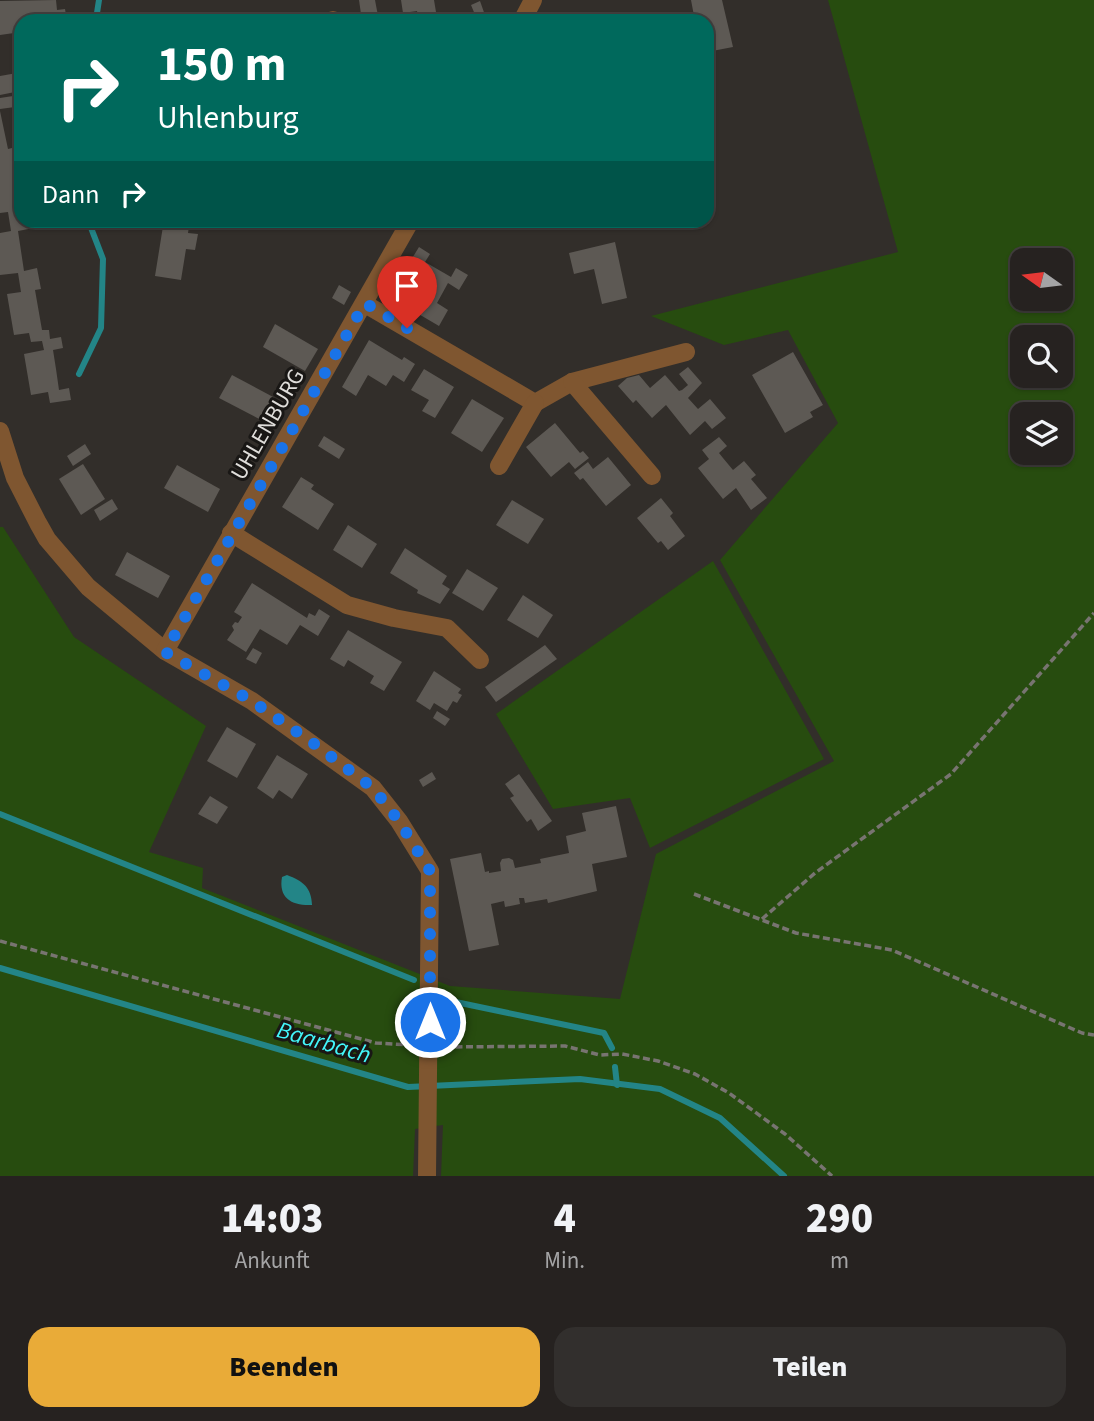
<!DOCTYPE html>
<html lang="de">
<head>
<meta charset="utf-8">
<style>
	body { margin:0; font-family:"Source Sans 3",sans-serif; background:#322f2d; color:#f1f3f6; height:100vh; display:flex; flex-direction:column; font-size:26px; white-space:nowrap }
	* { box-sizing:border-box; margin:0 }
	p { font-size:23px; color:#a4a4a5 }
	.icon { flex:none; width:38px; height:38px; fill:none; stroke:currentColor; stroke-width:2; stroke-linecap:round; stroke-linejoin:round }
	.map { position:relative; height:1176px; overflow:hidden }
	.details { display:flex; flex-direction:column; background:#262220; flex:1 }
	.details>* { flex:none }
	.hud { position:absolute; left:14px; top:14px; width:700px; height:214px; border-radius:21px; box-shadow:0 2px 5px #0004,0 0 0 2px #423f3e; background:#00695c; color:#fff; overflow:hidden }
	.needle { width:46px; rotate:284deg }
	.fabs { position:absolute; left:1010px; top:248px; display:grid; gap:14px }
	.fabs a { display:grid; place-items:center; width:63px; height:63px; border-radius:14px; background:#262220; box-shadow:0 2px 5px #0004,0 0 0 2px #423f3e; font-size:35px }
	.pin { position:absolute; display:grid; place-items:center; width:60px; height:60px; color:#fff; margin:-72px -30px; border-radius:50% 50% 50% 0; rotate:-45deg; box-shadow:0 0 7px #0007 }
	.pin .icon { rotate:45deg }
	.me { position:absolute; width:77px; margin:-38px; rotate:0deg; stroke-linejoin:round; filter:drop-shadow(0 0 5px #0008) }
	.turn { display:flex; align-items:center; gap:24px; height:147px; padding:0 28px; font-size:32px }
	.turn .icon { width:91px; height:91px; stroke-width:2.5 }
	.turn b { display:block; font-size:49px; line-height:60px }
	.then { display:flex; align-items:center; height:66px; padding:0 28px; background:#0003; gap:14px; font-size:26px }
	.eta { display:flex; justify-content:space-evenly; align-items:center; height:119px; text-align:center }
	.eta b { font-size:42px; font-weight:800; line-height:49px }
	.action { display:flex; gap:14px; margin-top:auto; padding:14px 28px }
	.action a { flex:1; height:80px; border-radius:21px; background:#e9ab38; color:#111; font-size:28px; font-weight:800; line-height:80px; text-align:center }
	.action a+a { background:#322f2d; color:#f1f3f6 }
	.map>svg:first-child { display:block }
	.green { fill:#274c0f; fill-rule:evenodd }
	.water { fill:#238587 }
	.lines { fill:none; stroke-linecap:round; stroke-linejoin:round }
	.stream { stroke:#238587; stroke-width:6 }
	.building { fill:#5d5954 }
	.path { stroke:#787471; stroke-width:3.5; stroke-dasharray:7 3.5; stroke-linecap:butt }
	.minor { stroke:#7f5630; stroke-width:18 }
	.route { stroke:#1a73e8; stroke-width:12; stroke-dasharray:0 21.6 }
	.labels { text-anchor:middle; stroke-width:6; stroke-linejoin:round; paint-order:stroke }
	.street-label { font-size:23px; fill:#dfddda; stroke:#191715 }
	.water-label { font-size:24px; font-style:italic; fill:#43f6fa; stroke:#191715 }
</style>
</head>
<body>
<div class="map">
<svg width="1094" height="1176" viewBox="0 0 1094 1176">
	<rect width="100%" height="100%" fill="#322e2a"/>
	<!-- green -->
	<g class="green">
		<path d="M828 0H1094V1176H441L443 1125 415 1129 413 1176H0V527H3L74 637 206 726 149 852 203 868 202 888 450 986 620 999 656 854 834 761 720 560 838 423 788 330 724 345 651 316 898 252ZM1022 261H1060V299H1022ZM1022 338H1060V376H1022ZM1022 415H1060V453H1022Z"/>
		<path d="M713 561 824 759 650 848 630 798 553 809 496 714Z"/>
	</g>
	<!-- water -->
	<path class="water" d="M287 875C303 881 311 887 312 905 293 906 278 899 282 877Z"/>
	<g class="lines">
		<!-- stream -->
		<g class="stream">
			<path d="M99 0 97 13 105 21"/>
			<path d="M79 374 101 328 103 259 88 220"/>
			<path d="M0 814 414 980"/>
			<path d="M0 968 408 1087 580 1079 660 1089 720 1118 784 1176"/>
			<path d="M446 1000 604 1033 612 1048"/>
			<path d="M615 1067 617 1085"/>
		</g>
	</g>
	<!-- building -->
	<g class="building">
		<path d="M56 0 57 10 65 9 67 21H21V32L0 35V1Z"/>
		<path d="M359 0H375L379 21H362Z"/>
		<path d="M401 0H434L436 12 418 16 417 11 403 13Z"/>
		<path d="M691 0H722L733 47 707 52V21H695Z"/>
		<path d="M480 1 486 18 479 21H468L476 17 471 5Z"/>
		<path d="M222 13 223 21H189V17Z"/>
		<path d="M272 13 273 21H247L246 17Z"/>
		<path d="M17 73 20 91 0 95V76Z"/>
		<path d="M13 96 15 107 0 109V98Z"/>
		<path d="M0 111 8 149 12 148 14 159 21 157V188L14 190 18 209H21V220H43L44 226 18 231 24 271 37 268 41 289 35 290 42 330H49L50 339 61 337 63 348 53 350 56 369 59 390 69 388 71 400 50 403 48 392 31 395 24 354 44 350 42 341 31 342 29 333 14 335 7 294 21 292 18 273 0 275V233L11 231 8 212 0 213Z"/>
		<path d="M164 220H190L188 233 198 234 195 250 186 249 181 280 155 276Z"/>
		<path d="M213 220H231V225Z"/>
		<path d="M615 242 627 298 602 304 594 269 574 274 569 253Z"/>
		<path d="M419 247 430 254 425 262 451 277 456 268 468 275 459 290 448 283 437 303 448 310 439 326 405 306 414 290 410 288 419 275V272L408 265Z"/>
		<path d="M339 285 351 292 344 305 332 298Z"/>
		<path d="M275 324 318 349 305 371 263 347Z"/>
		<path d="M369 340 402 360 404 357 415 364 404 382 393 375 386 386 368 375 356 396 342 387Z"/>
		<path d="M793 352 823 405 810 412 813 417 785 433 752 375Z"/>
		<path d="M688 367 702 383 688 398 698 409 710 399 726 418 712 429 705 421 690 435 666 405 652 418 636 400 633 403 618 386 627 378 639 375 650 388 665 375 679 391 682 390 688 385 679 374Z"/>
		<path d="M424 369 454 387 435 418 422 411 429 400 411 390Z"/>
		<path d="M232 375 275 398 263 421 219 398Z"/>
		<path d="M472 399 504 418 482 452 451 433Z"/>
		<path d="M555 423 580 453 583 451 589 458 575 469 569 462 551 477 526 447Z"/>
		<path d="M324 436 345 449 339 459 318 446Z"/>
		<path d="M719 437 727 446 719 453 723 458 733 470 744 461 756 475 751 479 767 498 751 510 736 488 723 499 698 468 709 459 702 450Z"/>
		<path d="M85 444 91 454 73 466 67 456Z"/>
		<path d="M608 457 631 485 606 506 583 478 580 480 574 473 588 462 593 469Z"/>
		<path d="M83 464 105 499 81 515 59 479Z"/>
		<path d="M177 465 220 489 208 512 164 488Z"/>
		<path d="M301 477 314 485 311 489 334 504 318 530 282 507Z"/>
		<path d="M661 498 673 513 670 516 685 536 668 550 661 541 658 543 637 518Z"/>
		<path d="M112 499 118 509 100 521 94 510Z"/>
		<path d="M512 500 544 519 528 544 496 525Z"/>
		<path d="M348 525 377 544 362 568 333 550Z"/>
		<path d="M405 548 447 576 442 584 450 589 440 604 417 593 418 590 390 573Z"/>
		<path d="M127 552 170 576 158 598 115 575Z"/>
		<path d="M467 569 498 588 483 611 452 593Z"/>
		<path d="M252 583 307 618 309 613 315 616 319 609 330 616 318 636 300 625 287 645 260 629 246 652 227 640 234 630 232 626 235 622 238 623 242 617 234 612Z"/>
		<path d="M523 595 553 615 538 638 507 620Z"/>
		<path d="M348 630 402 662 384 691 370 683 374 676 348 660 344 667 330 659Z"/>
		<path d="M545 645 557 659 496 702 485 687Z"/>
		<path d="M253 648 262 653 256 664 246 659Z"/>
		<path d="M434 671 461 689 458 693 462 695 457 703 453 701 447 711 434 703 430 710 416 701Z"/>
		<path d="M437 711 450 719 445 726 433 718Z"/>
		<path d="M227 727 256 744 237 778 207 761Z"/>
		<path d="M277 755 308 774 292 799 279 790 273 799 257 788Z"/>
		<path d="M432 772 436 779 423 787 419 780Z"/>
		<path d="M519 774 552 821 538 831 531 819 527 822 510 798 514 796 505 784Z"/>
		<path d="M210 796 228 807 217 824 198 814Z"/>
		<path d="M616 806 627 857 592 864 597 891 548 903 547 899 525 903 524 898H519L520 904 505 907 504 901 491 904 499 945 469 951 450 859 481 853 485 872 489 871V873L501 871 500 863 502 859 509 858 513 860 515 868 541 863 540 859 569 853 566 836 586 831 582 813Z"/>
	</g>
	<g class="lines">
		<!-- path -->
		<g class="path">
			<path d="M694 894 796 933 892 950 1082 1033 1094 1035"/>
			<path d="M762 919 815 873 951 774 1094 613"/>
			<path d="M0 941 376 1043 410 1045"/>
			<path d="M445 1047 565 1046 600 1055 622 1054 658 1061 695 1074 729 1093 785 1134 832 1176"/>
		</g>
		<!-- minor -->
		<g class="minor">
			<path d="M333 20V21"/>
			<path d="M522 21 533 0"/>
			<path d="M365 304 535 403 572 382 686 352"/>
			<path d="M572 382 652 476"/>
			<path d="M0 431 15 478 38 523 47 539 88 587 165 651 252 701 373 788 399 821 430 871 427 1176"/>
			<path d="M499 466 535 403"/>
			<path d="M231 533 347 605 394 618 447 628 480 660"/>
			<path d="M165 651 411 220"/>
		</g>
	</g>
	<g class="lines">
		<!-- route -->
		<path class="route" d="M407 328 365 303 165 652 252 701 309 740 373 788 399 821 430 871V1022"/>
	</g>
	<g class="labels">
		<!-- street labels -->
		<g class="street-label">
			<text transform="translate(267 424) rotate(-60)" y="8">UHLENBURG</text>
		</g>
		<!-- water labels -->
		<g class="water-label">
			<text transform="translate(324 1042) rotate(16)" y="8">Baarbach</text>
		</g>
	</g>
</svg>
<div class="fabs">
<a><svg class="needle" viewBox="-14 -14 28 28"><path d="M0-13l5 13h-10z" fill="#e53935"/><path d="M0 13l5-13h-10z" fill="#a4a4a5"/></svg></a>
<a><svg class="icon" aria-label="search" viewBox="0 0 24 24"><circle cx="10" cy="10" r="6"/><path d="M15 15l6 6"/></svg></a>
<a><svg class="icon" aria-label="layers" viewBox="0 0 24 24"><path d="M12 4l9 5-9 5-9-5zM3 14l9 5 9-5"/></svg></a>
</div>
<div class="pin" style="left:407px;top:328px;background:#d93025"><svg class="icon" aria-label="arrive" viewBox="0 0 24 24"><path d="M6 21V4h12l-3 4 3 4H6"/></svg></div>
<svg class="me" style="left:430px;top:1022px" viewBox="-20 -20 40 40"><circle r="17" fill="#1a73e8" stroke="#fff" stroke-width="3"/><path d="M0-11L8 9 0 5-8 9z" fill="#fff"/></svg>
<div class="hud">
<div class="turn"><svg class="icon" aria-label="right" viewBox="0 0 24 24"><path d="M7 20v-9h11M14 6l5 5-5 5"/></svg><div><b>150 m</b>Uhlenburg</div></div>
<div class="then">Dann<svg class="icon" aria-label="right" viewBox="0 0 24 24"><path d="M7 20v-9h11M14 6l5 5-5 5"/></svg></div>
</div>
</div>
<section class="details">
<div class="eta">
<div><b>14:03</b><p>Ankunft</p></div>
<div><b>4</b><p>Min.</p></div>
<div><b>290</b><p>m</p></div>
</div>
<div class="action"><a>Beenden</a><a>Teilen</a></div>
</section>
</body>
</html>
